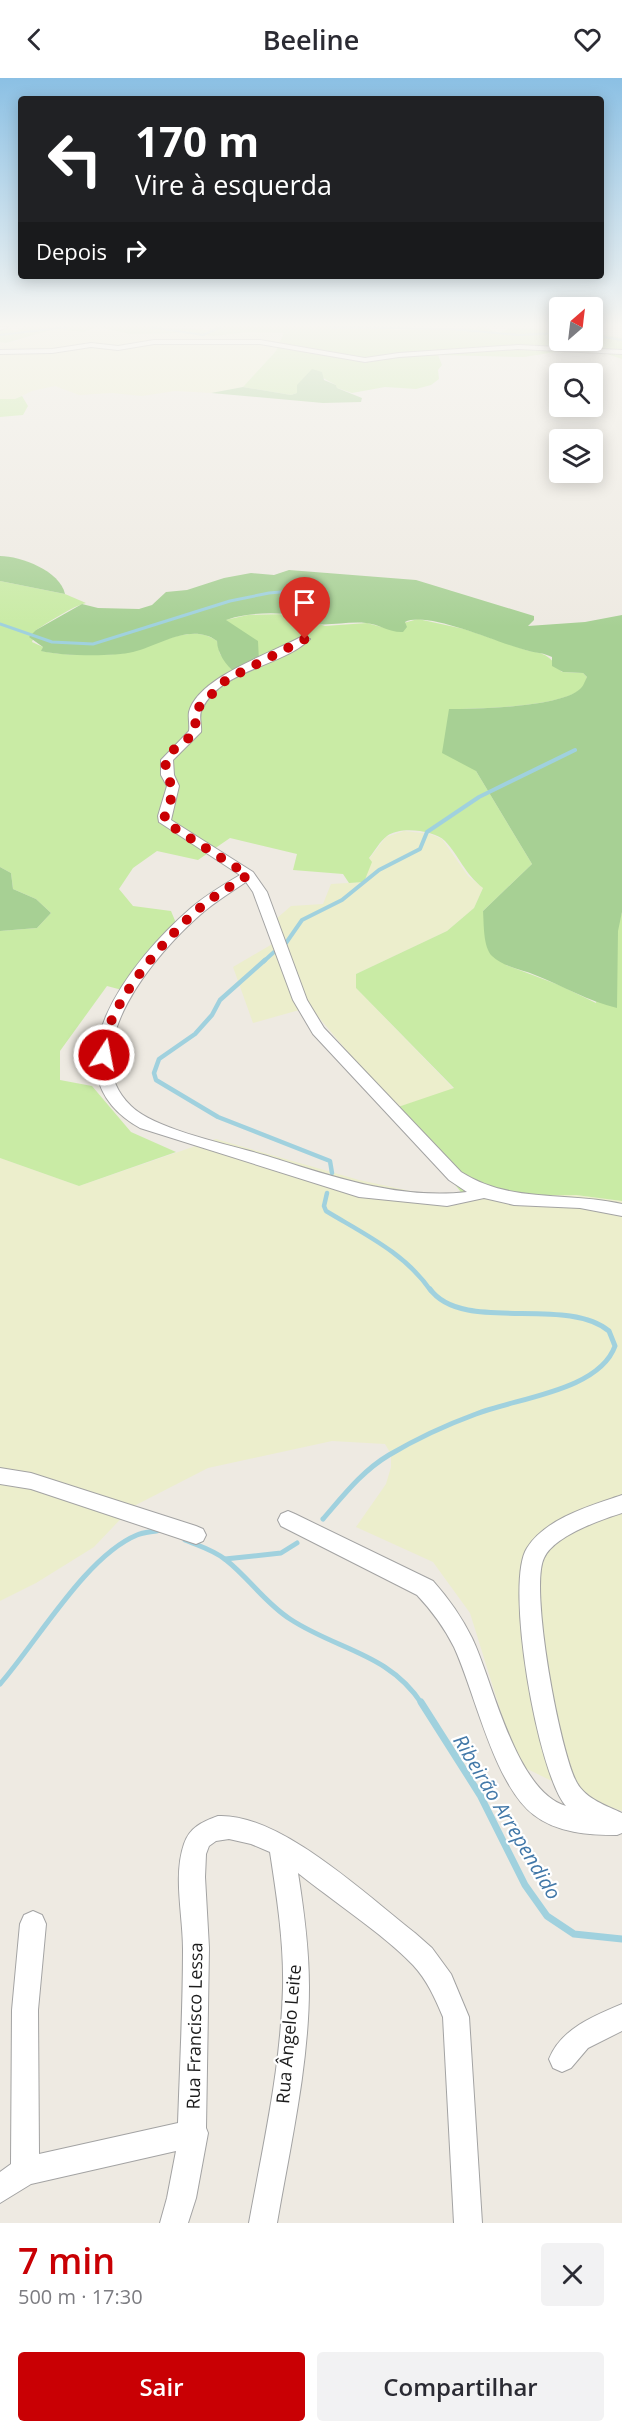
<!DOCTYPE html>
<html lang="pt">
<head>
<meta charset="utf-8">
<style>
	body { margin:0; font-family:"Open Sans",sans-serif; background:#f2f2f3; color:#2b2b33; height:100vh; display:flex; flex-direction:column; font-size:22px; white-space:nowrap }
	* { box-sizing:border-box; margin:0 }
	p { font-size:20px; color:#7c7c81 }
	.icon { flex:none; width:33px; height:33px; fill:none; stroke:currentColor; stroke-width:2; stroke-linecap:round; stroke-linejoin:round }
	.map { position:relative; height:2145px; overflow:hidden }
	.side { display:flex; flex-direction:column; background:#fff; flex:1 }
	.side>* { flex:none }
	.top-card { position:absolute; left:18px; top:18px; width:586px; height:183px; border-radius:6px; box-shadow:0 3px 15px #0003; background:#202124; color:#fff; overflow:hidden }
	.needle { width:39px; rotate:28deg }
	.tools { position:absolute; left:549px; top:219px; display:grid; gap:12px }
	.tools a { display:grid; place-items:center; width:54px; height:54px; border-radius:6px; background:#fff; box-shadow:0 3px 15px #0003; font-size:30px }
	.pin { position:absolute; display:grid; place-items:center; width:51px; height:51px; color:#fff; margin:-62px -26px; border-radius:50% 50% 50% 0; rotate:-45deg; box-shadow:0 0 6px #0007 }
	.pin .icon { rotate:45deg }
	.me { position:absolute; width:66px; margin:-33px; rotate:11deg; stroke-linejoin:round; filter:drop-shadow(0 0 4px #0008) }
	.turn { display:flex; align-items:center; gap:21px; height:126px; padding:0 18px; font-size:27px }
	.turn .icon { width:78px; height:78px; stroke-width:2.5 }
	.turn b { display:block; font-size:42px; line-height:51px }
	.then { display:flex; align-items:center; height:57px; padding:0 18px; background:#0003; gap:12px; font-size:22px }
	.round { display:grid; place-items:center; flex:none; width:63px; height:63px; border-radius:6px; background:#f2f2f3 }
	.overview { display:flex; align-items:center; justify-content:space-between; height:102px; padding:0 18px }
	h1 { font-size:36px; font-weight:600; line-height:45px; color:#c90004 }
	.primary-button { display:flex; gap:12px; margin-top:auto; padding:12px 18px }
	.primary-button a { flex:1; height:69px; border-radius:6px; background:#c90004; color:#fff; font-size:24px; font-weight:600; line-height:69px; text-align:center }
	.primary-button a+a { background:#f2f2f3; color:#2b2b33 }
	header { display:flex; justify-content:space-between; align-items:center; height:78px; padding:0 18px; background:#fff; font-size:27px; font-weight:600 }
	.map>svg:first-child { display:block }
	.farmland { fill:#eceecc }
	.grass { fill:#c9eba5 }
	.forest { fill:#a7d094 }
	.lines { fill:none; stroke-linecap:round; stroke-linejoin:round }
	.stream-far5 { stroke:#a0d1de; stroke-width:2 }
	.stream-far4 { stroke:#a0d1de; stroke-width:3 }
	.stream-far3 { stroke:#a0d1de; stroke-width:4 }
	.stream-far2 { stroke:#a0d1de; stroke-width:4.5 }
	.stream-far1 { stroke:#a0d1de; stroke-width:5 }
	.stream { stroke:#a0d1de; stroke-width:7 }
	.street-casing { stroke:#a3a3a3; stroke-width:2 }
	.street { fill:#fff; fill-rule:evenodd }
	.route { stroke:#c90004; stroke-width:10; stroke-dasharray:0 18 }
	.labels { text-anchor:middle; stroke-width:4.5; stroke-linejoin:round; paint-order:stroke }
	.near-street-label { font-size:18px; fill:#1c1c1c; stroke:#fff }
	.near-water-label { font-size:20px; font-style:italic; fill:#4278a8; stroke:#fff }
</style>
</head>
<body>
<header><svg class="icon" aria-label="back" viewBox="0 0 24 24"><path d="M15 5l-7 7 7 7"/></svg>Beeline<svg class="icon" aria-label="heart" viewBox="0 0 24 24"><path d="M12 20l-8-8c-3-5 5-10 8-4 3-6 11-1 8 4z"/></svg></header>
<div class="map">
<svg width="622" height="2145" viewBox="0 0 622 2145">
	<rect width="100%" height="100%" fill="#eeeae2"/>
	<!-- farmland -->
	<g class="farmland">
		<path d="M97 249 130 256 189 255 213 258 249 254 285 255 276 273 243 309 211 315 175 313 142 318 112 315 79 317 55 308 32 313 15 321H0V264H13L55 251Z"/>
		<path d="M404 753 430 756 442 761 468 798 483 810 474 830 447 853 356 896V910L454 1011 395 1030 310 929 253 945 233 889 274 865 276 841 291 828 323 826 331 806 364 804 369 781 386 759Z"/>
		<path d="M216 1061 359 1102 429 1117H576L622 1123V1733L593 1723 517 1686 470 1535 433 1484 356 1449 386 1406 391 1389V1376L385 1366 332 1363 208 1390 132 1429 94 1469 36 1505 0 1523V1080L79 1108Z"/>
	</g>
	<!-- grass -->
	<g class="grass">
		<path d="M0 249 16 253 23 249H158L209 252 214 249H347L399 252 485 249 499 255 513 249 548 252 559 250 560 262H592L593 255 622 260V281L604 275 562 273 524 279 438 277 442 287 438 292 439 301 431 307 416 311 385 309 352 315 337 310 336 307 321 299 298 310 297 315 291 317 243 309 276 273 284 255 249 254 213 258 189 255 130 256 97 249 83 254 55 251 6 265 0 264Z"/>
		<path d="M22 318 28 328 23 337 0 339V321H15Z"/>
		<path d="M0 503 65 516 86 525C73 528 49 544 36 552L32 564 43 569 42 573C62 578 103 578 124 575 152 570 191 543 217 563L220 576 227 584 231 548 225 542 248 537 291 536 325 548 367 545 385 550 418 541 464 551 529 573C548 575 551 581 562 594L583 595 587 599C586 603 584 608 581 611 561 629 477 631 449 631L476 693 532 786 483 833 506 887 559 907 596 925 622 834V1123L576 1117 464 1118 395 1030 454 1010 356 910V896L447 853 474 830 483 810C464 795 460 779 445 763 434 752 400 748 387 758 380 763 374 774 369 780L372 784 364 804 349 805 343 796 293 792 297 776 230 760 198 782 157 773 133 790 119 811 133 828 171 833 176 845 122 912 107 908 60 973V1002L92 1008 131 1054 176 1074 79 1108 0 1080V853L37 850 51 835 36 821 13 811 11 795 0 789Z"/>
	</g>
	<!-- forest -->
	<g class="forest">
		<path d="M312 291 322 294 324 302 336 307 337 310 362 320 361 324 323 325 211 315 243 309 291 317 297 315V307Z"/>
		<path d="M0 478C21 478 60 493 65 516L0 503Z"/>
		<path d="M289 492 416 502 534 538V542L528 548 585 544 622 537V834L618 853 617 930C588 923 563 908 535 897 522 891 503 889 492 878 483 869 484 846 483 833L532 786 476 693 442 675 449 631C477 631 561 629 580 611 583 609 585 603 587 599L583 595 563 594 552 588V579C544 575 537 575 529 573 502 567 428 532 405 544L407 549 403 554C390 555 379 546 366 545 346 543 328 549 308 545 296 530 242 535 226 542L258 563 259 583 235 594C226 588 217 574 217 563 191 544 159 568 133 574 113 579 60 578 41 573L43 569 29 559 36 552 82 526 98 530 139 531 152 527 166 514 187 512 224 500 251 495 274 497Z"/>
		<path d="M0 789 11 795 13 811 36 821 51 835 37 850 0 853Z"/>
	</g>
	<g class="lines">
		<!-- stream-far5 -->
		<g class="stream-far5">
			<path d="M151 249 203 257 221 249"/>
			<path d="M329 249 452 251 519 257 560 255"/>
			<path d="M0 257 67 249"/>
			<path d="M592 257 622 262"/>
		</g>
		<!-- stream-far4 -->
		<path class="stream-far4" d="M0 546 52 564 93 566 230 523 269 515 304 512"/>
		<!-- stream-far3 -->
		<g class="stream-far3">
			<path d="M286 865 302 842 342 822 379 792 420 771 427 754 479 719 575 672"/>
			<path d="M263 884 274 874"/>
		</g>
		<!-- stream-far2 -->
		<g class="stream-far2">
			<path d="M265 882 220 922 212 937 195 956 159 981 154 995 156 1002 218 1039 330 1083 332 1095"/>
			<path d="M327 1115 324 1128 326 1133C364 1156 405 1175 431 1213"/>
		</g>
		<!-- stream-far1 -->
		<g class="stream-far1">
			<path d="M323 1441C343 1418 362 1393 389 1377 416 1361 446 1347 476 1336 516 1320 599 1313 615 1268L609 1253C566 1217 462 1256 430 1211"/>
			<path d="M185 1462C199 1468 214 1472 226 1482 249 1500 265 1525 290 1541 337 1572 389 1575 422 1626"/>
			<path d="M225 1481 281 1475 297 1465"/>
			<path d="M0 1606C37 1564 86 1478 137 1457 144 1454 153 1454 160 1452"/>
		</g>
		<!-- stream -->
		<path class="stream" d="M421 1624 480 1717 525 1807 547 1838 574 1856 622 1861"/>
		<defs>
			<g id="street">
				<path d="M0 249H7L0 252Z"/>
				<path d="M154 262H260L365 280 399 275 518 267 622 272V276L518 271 399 279 365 284 260 266H154L118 272 91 269 52 275 0 276V272L52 271 91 265 118 268Z"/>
				<path d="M301 559 310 561C282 589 221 591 202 631 198 638 202 647 201 654L173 682 174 697 179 708 171 742 253 794 267 814 307 922 324 950 461 1094C511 1126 566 1113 622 1126V1138L580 1130 514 1127 484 1120 447 1128 359 1119 140 1050C40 994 133 880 191 830 206 817 223 807 240 797L159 744 158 738 167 708 161 697V682L189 653C190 647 188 640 189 634 198 599 272 575 301 559ZM246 804 253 814 293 922 313 956 449 1102 467 1114C398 1122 331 1098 267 1078 232 1067 155 1052 131 1028 72 972 157 874 201 836 215 824 231 814 246 804Z"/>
				<path d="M0 1390 31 1395 196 1448 203 1451 206 1457 203 1463 196 1466 31 1411 0 1406Z"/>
				<path d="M622 1417V1435C600 1442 554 1458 544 1480 529 1509 560 1675 577 1705 586 1721 607 1728 622 1735V1755L617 1757C589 1757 557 1755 534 1737 494 1707 475 1614 454 1569 444 1549 432 1533 417 1517L281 1448 278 1442 281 1436 288 1433 295 1436 433 1503C449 1521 461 1538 472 1560 493 1603 515 1713 566 1728 538 1697 504 1505 527 1470 546 1440 590 1428 622 1417Z"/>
				<path d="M218 1738C280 1735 366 1817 415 1855L432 1870 451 1896 469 1939 482 2145H454L443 1939C435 1920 427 1902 413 1887 382 1855 334 1824 298 1795 304 1833 309 1871 309 1909 309 1987 290 2069 277 2145H249C263 2068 281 1989 283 1910 284 1864 277 1820 270 1774L251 1766 229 1761 216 1763 209 1768 206 1776 205 1799 209 1870 206 2050 208 2055 196 2120 188 2145H160L167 2120 176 2073 31 2106 0 2125V2094L11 2086 12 1932 20 1846 24 1837 33 1833 42 1837 46 1846 38 1932 39 2076 178 2045C180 1987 183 1928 183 1871 183 1837 173 1798 184 1766 190 1749 202 1744 218 1738Z"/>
				<path d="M622 1926V1953L588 1970 571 1990 562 1994 553 1990 549 1981C561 1951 593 1938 622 1926Z"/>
			</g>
		</defs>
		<!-- street casing -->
		<use href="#street" class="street-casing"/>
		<!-- street -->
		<use href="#street" class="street"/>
	</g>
	<!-- sky -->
	<linearGradient id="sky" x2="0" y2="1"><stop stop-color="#8bc0e4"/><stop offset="0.45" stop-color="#f7f6f2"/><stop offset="1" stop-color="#f7f6f2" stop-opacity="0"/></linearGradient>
	<rect width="622" height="549" fill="url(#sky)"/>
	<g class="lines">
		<!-- route -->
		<path class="route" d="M104 977C100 935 164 862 194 835 210 820 230 809 248 797L165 744C163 733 171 726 172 716 174 707 168 703 166 694 162 672 184 667 195 654L196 632 226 602 305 561"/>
	</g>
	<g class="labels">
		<!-- near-street labels -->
		<g class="near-street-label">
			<text transform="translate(195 1948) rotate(-89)" y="6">Rua Francisco Lessa</text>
			<text transform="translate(289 1956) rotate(-85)" y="6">Rua Ângelo Leite</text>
		</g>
		<!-- near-water labels -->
		<g class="near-water-label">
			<text transform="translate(507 1739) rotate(59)" y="7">Ribeirão Arrependido</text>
		</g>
	</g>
</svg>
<div class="tools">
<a><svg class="needle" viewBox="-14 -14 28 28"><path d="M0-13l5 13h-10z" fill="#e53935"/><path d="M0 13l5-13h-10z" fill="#7c7c81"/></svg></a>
<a><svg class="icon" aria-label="search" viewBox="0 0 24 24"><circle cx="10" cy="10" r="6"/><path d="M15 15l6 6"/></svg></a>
<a><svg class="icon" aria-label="layers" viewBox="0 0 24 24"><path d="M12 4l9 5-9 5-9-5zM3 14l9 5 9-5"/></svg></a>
</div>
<div class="pin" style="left:305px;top:561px;background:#d93025"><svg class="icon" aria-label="arrive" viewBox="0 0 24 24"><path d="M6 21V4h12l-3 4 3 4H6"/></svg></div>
<svg class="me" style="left:104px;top:977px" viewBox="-20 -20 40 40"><circle r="17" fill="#c90004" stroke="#fff" stroke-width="3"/><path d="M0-11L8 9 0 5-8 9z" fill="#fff"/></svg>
<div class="top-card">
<div class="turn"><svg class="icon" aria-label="left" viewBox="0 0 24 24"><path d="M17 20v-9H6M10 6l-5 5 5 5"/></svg><div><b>170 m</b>Vire à esquerda</div></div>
<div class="then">Depois<svg class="icon" aria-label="right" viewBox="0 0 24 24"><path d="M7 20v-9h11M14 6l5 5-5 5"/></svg></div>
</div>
</div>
<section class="side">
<div class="overview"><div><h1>7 min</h1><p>500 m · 17:30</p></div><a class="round"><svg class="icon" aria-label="close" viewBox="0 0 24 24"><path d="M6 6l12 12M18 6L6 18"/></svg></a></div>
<div class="primary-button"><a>Sair</a><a>Compartilhar</a></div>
</section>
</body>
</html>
